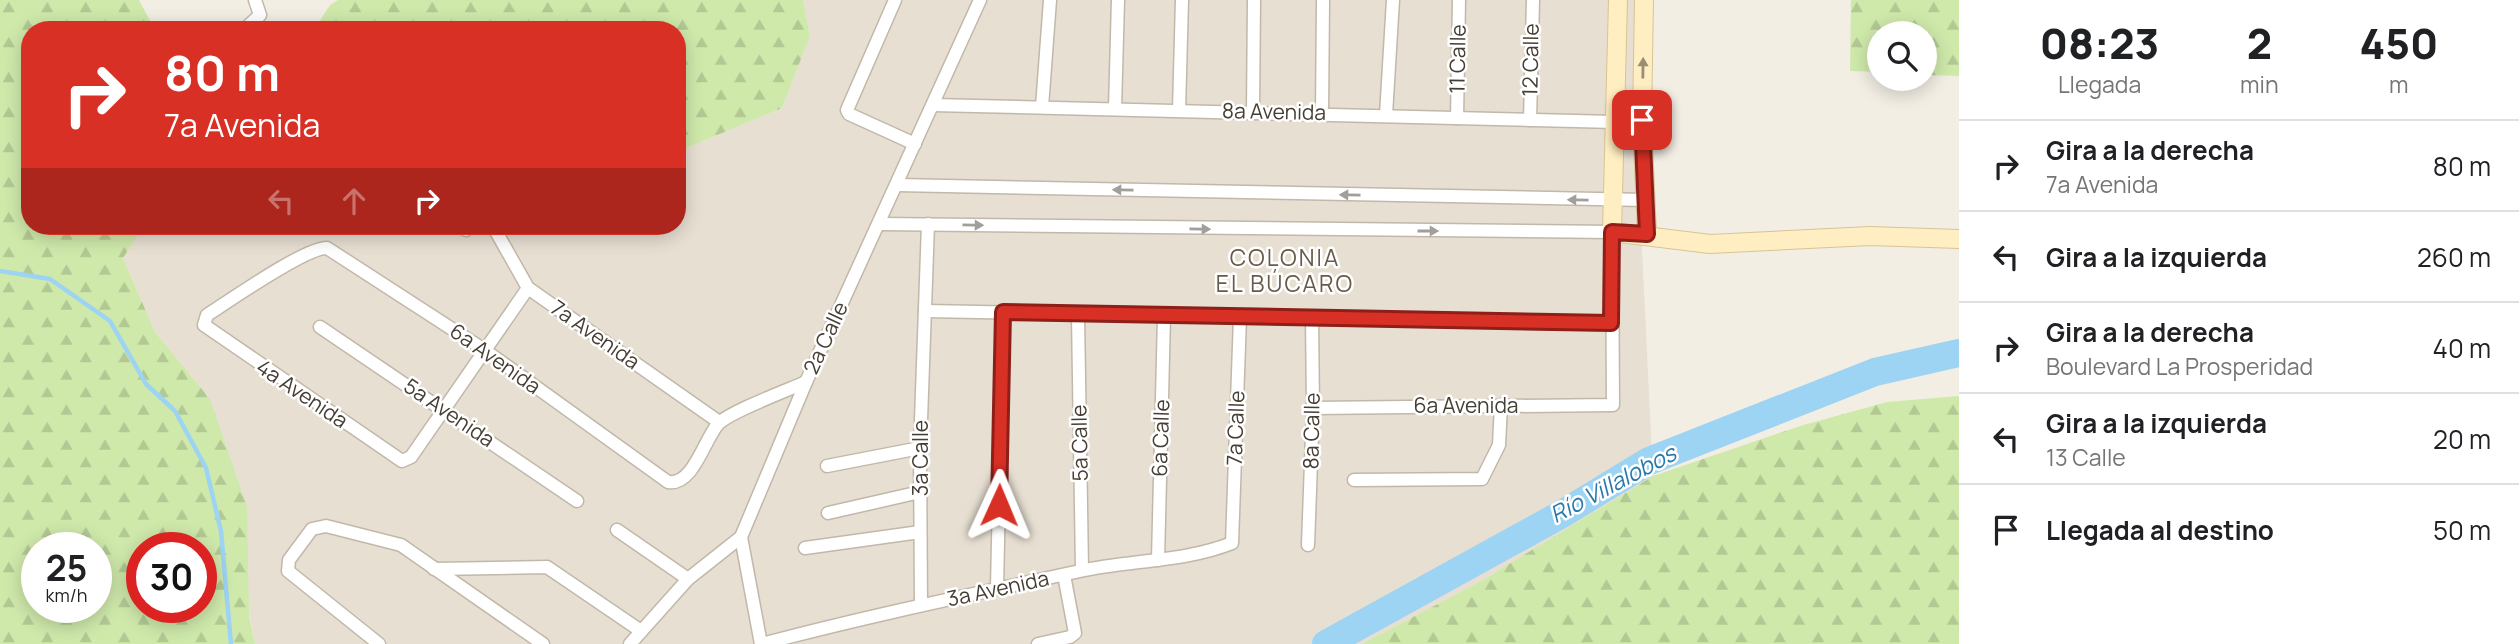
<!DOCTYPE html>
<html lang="es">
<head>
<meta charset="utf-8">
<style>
	body { margin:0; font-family:Manrope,sans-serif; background:#f6f6f6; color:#202124; height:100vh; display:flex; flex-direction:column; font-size:26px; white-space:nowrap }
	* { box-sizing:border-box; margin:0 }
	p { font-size:23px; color:#757577 }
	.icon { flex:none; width:38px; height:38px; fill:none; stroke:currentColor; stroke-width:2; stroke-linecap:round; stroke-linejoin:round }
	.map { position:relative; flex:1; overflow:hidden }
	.drawer { display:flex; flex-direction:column; background:#fff; width:560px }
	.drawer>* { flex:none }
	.banner { position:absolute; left:21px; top:21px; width:665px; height:214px; border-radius:28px; box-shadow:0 4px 18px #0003; background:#d93025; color:#fff; overflow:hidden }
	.tools { position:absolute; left:1867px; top:21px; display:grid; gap:14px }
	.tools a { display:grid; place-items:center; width:70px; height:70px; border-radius:50%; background:#fff; box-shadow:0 4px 18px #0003; font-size:35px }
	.speed { position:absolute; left:21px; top:532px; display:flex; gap:14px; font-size:35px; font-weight:700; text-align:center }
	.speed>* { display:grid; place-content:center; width:91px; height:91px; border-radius:50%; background:#fff; box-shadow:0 4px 18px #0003; line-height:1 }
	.speed small { font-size:18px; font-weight:400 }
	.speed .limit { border:10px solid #d22; background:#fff; color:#111 }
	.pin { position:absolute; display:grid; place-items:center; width:60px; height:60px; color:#fff; margin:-30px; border-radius:14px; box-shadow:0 4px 10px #0006 }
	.me { position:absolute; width:77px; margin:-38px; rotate:1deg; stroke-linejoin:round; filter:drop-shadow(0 0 5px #0008) }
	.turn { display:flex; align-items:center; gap:24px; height:147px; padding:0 28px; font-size:32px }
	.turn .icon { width:91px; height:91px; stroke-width:2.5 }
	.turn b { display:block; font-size:49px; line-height:60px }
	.lanes { display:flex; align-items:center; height:66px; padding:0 28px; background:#0003; justify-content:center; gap:35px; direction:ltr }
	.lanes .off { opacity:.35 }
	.eta { display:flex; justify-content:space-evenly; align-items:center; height:119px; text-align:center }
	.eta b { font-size:42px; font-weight:800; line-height:49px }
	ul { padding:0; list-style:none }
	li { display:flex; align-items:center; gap:21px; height:91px; padding:0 28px; border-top:2px solid #e0e0e0 }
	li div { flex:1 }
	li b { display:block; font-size:26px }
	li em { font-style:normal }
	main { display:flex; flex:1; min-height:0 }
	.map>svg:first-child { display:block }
	.residential { fill:#e7dfd2 }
	.forest { fill:url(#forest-firs); fill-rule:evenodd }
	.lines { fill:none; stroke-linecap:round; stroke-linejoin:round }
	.stream { stroke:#9dd3f3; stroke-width:4.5 }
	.river { stroke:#9dd3f3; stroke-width:28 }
	.street-casing { stroke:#c1b8a9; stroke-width:15 }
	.secondary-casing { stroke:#d8c394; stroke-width:20 }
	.street { stroke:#fff; stroke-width:12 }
	.secondary { stroke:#ffeec2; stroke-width:18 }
	.oneway { fill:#998d74 }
	.oneway2 { fill:#a29e9a }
	.route-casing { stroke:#8d1f18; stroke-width:18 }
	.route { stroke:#d93025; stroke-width:12 }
	.labels { text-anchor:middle; stroke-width:5; stroke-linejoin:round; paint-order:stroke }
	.street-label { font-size:21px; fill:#453e34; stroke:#fff }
	.neighbourhood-label { font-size:23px; letter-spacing:2px; fill:#685b4a; stroke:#fff }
	.water-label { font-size:23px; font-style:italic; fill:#287aac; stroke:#fff }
</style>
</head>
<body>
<main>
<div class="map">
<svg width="1959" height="644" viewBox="0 0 1959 644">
	<defs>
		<pattern id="forest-firs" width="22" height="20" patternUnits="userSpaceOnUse" patternTransform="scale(1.75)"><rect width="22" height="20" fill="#cfe9ab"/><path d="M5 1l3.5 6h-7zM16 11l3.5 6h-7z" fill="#b3c994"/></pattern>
	</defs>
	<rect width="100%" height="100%" fill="#f3eee4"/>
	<!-- residential -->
	<path class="residential" d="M803 0H1650L1641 229 1653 476 1481 581 1362 644H255L210 399 155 332 123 258 144 226H289L299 232 308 226H677V152L782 108 810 36Z"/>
	<!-- forest -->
	<g class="forest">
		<path d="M0 0H139L155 30H30V226H144L123 258 155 332 210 399 247 507 249 615 255 644H0ZM37 548H96V607H37ZM142 548H201V607H142Z"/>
		<path d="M338 0H803L810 36 782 108 677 152V30H314L330 5Z"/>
		<path d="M1851 0H1959V76L1925 75V33H1880L1879 72 1850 71Z"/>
		<path d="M1959 396V644H1362L1481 581 1653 476 1800 426 1887 402Z"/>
	</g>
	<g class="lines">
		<!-- stream -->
		<path class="stream" d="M0 271 50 279 110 321 146 384 175 411 206 468 221 531 231 644"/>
		<!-- river -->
		<path class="river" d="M1326 644 1562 514 1649 461 1875 372 1959 353"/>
		<defs>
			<g id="street">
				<path d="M895 0 847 110 849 114 915 144"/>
				<path d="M244 30 260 15 255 0"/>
				<path d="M933 105 1615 122"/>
				<path d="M1042 107 1050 0"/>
				<path d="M1115 109 1118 0"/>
				<path d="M1179 110 1182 0"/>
				<path d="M1253 111 1254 0"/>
				<path d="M1322 113 1323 0"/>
				<path d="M1386 115 1393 0"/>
				<path d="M1457 118 1459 0"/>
				<path d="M1530 120 1533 0"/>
				<path d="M897 185 1646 200"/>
				<path d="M880 224 1612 232 1613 405 1313 408"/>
				<path d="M461 226 466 230"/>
				<path d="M493 226 528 288 719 422"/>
				<path d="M528 288 411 457 402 461 204 325 207 315C229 301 306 247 327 248L486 351 668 482C693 486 704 440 718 424 729 412 788 390 806 382"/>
				<path d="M925 311 1611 323"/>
				<path d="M1078 315 1082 570"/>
				<path d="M320 327 577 501"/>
				<path d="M827 466 920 448"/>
				<path d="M1354 480 1482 479 1499 445 1501 405"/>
				<path d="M828 513 920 492"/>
				<path d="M617 530 688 579"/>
				<path d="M741 537 761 644"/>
				<path d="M1308 545 1313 408 1312 317"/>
				<path d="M805 548 920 532"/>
				<path d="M1158 560 1164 316"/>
				<path d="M434 569 547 567 641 631"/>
				<path d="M997 588 1003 312"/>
				<path d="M921 605 920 448 928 224"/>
				<path d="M379 644 288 571 289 560 312 529 326 526 401 545 543 644"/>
				<path d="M630 644 688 579 741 537 806 382 980 0"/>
				<path d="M762 644C867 616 974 594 1080 571 1129 560 1185 562 1232 543L1240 317"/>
				<path d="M1038 644 1070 637 1075 633 1064 575"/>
			</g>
			<g id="secondary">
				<path d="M1618 0 1612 232 1710 244 1870 236 1959 239"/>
				<path d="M1644 0 1642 120 1647 234"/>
			</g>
		</defs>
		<!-- street casing -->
		<use href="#street" class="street-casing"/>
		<!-- secondary casing -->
		<use href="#secondary" class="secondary-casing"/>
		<!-- street -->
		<use href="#street" class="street"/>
		<!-- secondary -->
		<use href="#secondary" class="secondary"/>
	</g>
	<!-- one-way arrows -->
	<defs><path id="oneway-solid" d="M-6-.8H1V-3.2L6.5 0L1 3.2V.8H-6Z" transform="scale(1.75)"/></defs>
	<use class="oneway" href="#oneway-solid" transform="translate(1643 68) rotate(-89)"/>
	<g class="oneway2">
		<use href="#oneway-solid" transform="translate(1123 190) rotate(-179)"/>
		<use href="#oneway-solid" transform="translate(1350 195) rotate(-179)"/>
		<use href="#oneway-solid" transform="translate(1578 200) rotate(-179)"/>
		<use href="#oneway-solid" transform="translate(973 225) rotate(1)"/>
		<use href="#oneway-solid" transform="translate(1200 229) rotate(1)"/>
		<use href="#oneway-solid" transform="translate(1428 231)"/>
	</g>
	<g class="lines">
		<defs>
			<path id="route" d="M999 505 1003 312 1611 323 1612 232 1647 234 1642 120"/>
		</defs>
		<!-- route casing -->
		<use href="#route" class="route-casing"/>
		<!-- route -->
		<use href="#route" class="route"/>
	</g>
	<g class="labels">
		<!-- street labels -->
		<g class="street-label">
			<text transform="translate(1458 59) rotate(-89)" y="7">11 Calle</text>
			<text transform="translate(1531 60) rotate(-89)" y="7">12 Calle</text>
			<text transform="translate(1274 112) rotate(1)" y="7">8a Avenida</text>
			<text transform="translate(595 335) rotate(35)" y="7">7a Avenida</text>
			<text transform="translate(826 338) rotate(-65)" y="7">2a Calle</text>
			<text transform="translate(495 359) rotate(35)" y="7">6a Avenida</text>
			<text transform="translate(302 394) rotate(34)" y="7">4a Avenida</text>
			<text x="1466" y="413">6a Avenida</text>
			<text transform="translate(449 413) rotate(34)" y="7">5a Avenida</text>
			<text transform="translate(1236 428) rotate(-88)" y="7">7a Calle</text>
			<text transform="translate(1312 431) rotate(-89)" y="7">8a Calle</text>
			<text transform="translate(1161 438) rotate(-88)" y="7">6a Calle</text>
			<text transform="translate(1080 443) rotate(-91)" y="7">5a Calle</text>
			<text transform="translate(921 458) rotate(-90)" y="7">3a Calle</text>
			<text transform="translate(998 589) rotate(-12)" y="7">3a Avenida</text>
		</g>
		<!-- neighbourhood labels -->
		<g class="neighbourhood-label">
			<text x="1285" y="266">COLONIA<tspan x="1285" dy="26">EL BÚCARO</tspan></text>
		</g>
		<!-- water labels -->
		<g class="water-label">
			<text transform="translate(1613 484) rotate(-28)" y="8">Río Villalobos</text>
		</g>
	</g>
</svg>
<div class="tools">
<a><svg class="icon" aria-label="search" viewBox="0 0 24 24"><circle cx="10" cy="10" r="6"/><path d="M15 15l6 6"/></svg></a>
</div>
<div class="speed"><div>25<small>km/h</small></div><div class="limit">30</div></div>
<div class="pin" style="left:1642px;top:120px;background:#d93025"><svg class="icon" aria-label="arrive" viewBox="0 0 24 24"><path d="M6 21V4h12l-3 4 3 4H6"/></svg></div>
<svg class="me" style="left:999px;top:505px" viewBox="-20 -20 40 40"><path d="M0-17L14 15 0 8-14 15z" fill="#d93025" stroke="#fff" stroke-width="4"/></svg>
<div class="banner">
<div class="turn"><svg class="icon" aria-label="right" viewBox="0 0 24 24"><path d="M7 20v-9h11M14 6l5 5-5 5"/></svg><div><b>80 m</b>7a Avenida</div></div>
<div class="lanes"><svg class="icon off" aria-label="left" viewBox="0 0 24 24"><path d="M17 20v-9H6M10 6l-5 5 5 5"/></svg><svg class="icon off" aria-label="ahead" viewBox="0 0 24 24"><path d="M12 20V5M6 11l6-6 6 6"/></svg><svg class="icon" aria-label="right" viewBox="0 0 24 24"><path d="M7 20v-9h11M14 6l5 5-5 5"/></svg></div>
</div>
</div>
<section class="drawer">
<div class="eta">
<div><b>08:23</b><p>Llegada</p></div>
<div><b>2</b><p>min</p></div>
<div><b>450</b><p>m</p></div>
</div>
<ul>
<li><svg class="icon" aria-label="right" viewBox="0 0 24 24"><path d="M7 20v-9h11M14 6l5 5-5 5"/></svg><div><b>Gira a la derecha</b><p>7a Avenida</p></div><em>80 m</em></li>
<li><svg class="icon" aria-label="left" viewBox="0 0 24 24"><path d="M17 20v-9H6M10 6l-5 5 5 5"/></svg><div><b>Gira a la izquierda</b></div><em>260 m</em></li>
<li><svg class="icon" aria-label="right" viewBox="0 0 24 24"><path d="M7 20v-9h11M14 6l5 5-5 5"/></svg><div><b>Gira a la derecha</b><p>Boulevard La Prosperidad</p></div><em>40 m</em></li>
<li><svg class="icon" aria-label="left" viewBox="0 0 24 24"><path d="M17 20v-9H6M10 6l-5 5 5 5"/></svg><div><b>Gira a la izquierda</b><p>13 Calle</p></div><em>20 m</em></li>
<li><svg class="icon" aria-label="arrive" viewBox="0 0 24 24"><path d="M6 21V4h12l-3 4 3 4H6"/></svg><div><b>Llegada al destino</b></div><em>50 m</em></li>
</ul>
</section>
</main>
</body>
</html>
